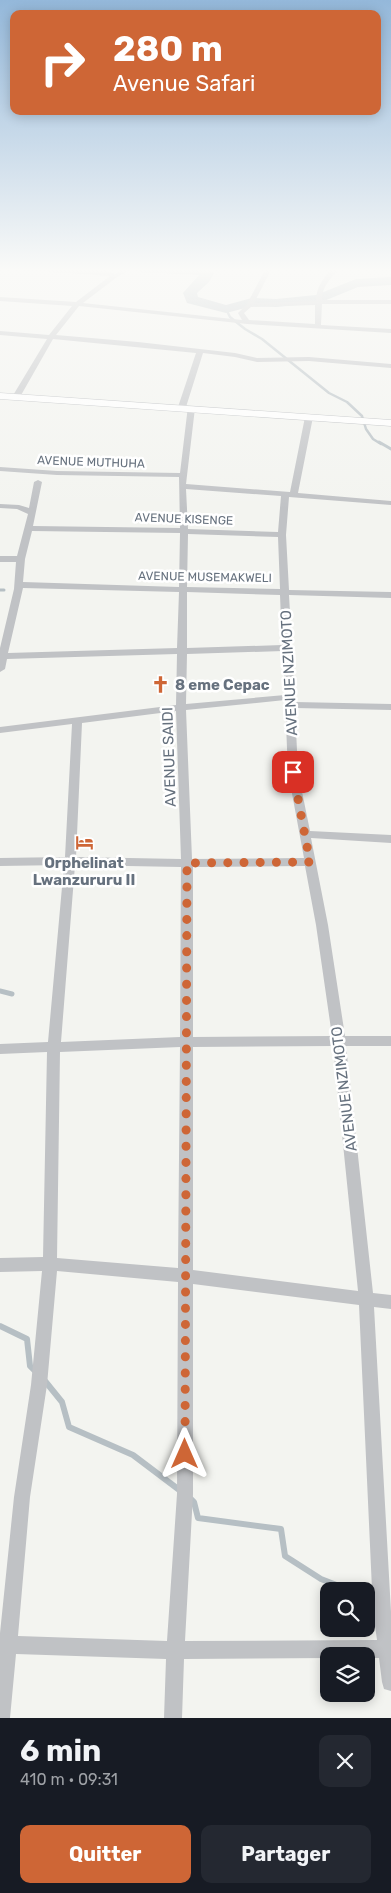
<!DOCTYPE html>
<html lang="fr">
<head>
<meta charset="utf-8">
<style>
	body { margin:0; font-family:Rubik,sans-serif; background:#242831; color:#f1f3f6; height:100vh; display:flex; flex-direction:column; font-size:19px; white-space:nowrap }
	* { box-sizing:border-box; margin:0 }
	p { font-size:16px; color:#9ea1a6 }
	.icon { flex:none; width:28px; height:28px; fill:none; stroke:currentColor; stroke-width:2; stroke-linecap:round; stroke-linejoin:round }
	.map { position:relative; height:1718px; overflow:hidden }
	.side { display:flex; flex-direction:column; background:#171b24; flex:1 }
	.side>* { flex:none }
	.top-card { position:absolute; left:10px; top:10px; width:371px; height:105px; border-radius:10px; box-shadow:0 2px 12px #0003; background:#ce6636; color:#fff; overflow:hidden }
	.fabs { position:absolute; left:320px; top:1582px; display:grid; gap:10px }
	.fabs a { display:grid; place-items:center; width:55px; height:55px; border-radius:10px; background:#171b24; box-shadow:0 2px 12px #0003; font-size:25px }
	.pin { position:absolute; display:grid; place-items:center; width:42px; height:42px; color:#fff; margin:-21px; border-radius:10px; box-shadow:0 2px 8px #0006 }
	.me { position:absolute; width:55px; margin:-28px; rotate:0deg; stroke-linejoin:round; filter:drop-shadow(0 0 4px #0008) }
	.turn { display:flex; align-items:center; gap:18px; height:105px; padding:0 20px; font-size:22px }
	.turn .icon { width:65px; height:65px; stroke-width:2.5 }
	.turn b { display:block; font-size:35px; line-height:42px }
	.round { display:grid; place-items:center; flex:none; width:52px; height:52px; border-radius:10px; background:#242831 }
	.overview { display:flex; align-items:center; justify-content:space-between; height:85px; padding:0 20px }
	h1 { font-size:30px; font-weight:700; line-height:38px }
	.cta { display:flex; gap:10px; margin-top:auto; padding:10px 20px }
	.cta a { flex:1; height:58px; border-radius:10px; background:#ce6636; color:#fff; font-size:20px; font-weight:700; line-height:58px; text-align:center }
	.cta a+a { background:#242831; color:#f1f3f6 }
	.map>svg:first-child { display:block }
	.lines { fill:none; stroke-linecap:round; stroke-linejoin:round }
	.stream-far3 { stroke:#b6bfc4; stroke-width:2.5 }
	.stream-far2 { stroke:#b6bfc4; stroke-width:3 }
	.stream-far1 { stroke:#b6bfc4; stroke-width:5 }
	.stream { stroke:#b6bfc4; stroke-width:6 }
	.river { fill:#b6bfc4; fill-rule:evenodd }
	.primary-casing { stroke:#b1b4b8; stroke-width:1 }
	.minor { fill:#c0c2c5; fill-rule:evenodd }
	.primary { fill:#fff; fill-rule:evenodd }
	.route { stroke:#ce6636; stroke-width:9; stroke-dasharray:0 16.2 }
	.labels { text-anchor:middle; stroke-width:5; stroke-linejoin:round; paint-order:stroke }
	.far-street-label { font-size:12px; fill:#66717e; stroke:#fff }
	.street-label { font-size:15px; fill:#66717e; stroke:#fff }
	.poi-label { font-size:15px; font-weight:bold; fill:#66717e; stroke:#fff; text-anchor:start }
</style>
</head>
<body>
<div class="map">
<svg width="391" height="1718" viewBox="0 0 391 1718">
	<rect width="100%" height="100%" fill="#f3f4f0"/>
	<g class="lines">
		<!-- stream-far3 -->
		<path class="stream-far3" d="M226 309 230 317 245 329 262 339 329 393 347 402 362 416 366 429 373 439 381 444"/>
		<!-- stream-far2 -->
		<g class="stream-far2">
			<path d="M379 442 391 449"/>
			<path d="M0 590H4"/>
		</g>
		<!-- stream-far1 -->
		<path class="stream-far1" d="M0 991 12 994"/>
		<!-- stream -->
		<g class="stream">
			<path d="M0 1326 27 1339 30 1366 36 1372"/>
			<path d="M45 1381 62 1402 69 1427 133 1455 182 1492"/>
			<path d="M188 1496 194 1502 198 1518 281 1529 285 1556 321 1579 352 1591"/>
			<path d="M366 1597 377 1600"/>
		</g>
		<!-- river -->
		<path class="river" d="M134 268H207L214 273 209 282 197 293 198 297 226 305 252 298 276 299 316 295 356 279 391 277V285L358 287 319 303 276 307 253 306 226 313 187 303 183 293 199 275 141 272Z"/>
		<defs>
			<path id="primary" d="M0 393 391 420V426L0 399Z"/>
		</defs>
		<!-- primary casing -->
		<use href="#primary" class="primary-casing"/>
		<!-- minor -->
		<g class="minor">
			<path d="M22 268 106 271 115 274 126 268H134L117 277 83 303 242 320 238 313 247 304 266 268H272L254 303 316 301C316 287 324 277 333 268H340C331 278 322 286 322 300H391V304H322L321 325 391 329V333L247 324 79 306 56 335 138 342 235 353 257 358 309 357 391 364V368L309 361 257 362 235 357 203 353 186 407 182 409 178 407 196 353 53 339 20 397 13 399 12 397 47 339 0 335V331L49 335 72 306 0 301V297L76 302 110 276 25 270ZM315 305V324L249 320 244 313 251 307Z"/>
			<path d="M372 268H391V272Z"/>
			<path d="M188 406 195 408 186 484 290 492 305 417 309 415 313 417 298 493 391 501V505L289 497 286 535 289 590 391 592V598L289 595 295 702 391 704V710L295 708 298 772 310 831 391 835V843L311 838 328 925 345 1036H391V1046H346L373 1293 391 1295V1309L374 1307 391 1612V1691L384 1689 382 1682 379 1658H366V1656H329V1658L184 1659 182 1718H164L166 1659 16 1654 10 1718H0V1633L14 1497 31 1385 42 1271 0 1272V1258L43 1257 47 1052 0 1054V1044L48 1042 64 865 0 866V858L65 857 72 724 0 733V727L176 705 177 654 7 659 5 669 0 672V648L14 589 16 562H0V556H17L28 514 17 509 0 508V504L19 505 29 508 34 482 38 480 42 482 33 526 180 528 179 477 57 475 0 471V467L57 471 180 473ZM186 489 281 496 278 532 188 529ZM32 531 180 533 179 587 23 582 25 559ZM188 534 278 537 280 589 187 587ZM23 588 179 592 177 648 8 653ZM187 592 280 595 282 645 187 648ZM283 651 285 695 186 704 187 654ZM285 700 288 772 304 858 192 859 186 710ZM176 711 181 859 76 857 82 723ZM75 865 181 867 180 1037 61 1042ZM305 866 316 925 332 1036 193 1037V867ZM333 1046 358 1291 193 1270V1047ZM180 1047 178 1268 57 1258 60 1052ZM57 1271 178 1282 177 1494 167 1641 18 1636 30 1497 47 1385ZM193 1284 359 1305 373 1611 377 1640 185 1641 193 1494Z"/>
		</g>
		<!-- primary -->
		<use href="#primary" class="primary"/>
	</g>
	<!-- sky -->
	<linearGradient id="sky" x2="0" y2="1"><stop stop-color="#94b8da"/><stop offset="0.53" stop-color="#fafaf8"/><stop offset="1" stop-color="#fafaf8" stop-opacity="0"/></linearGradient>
	<rect width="391" height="509" fill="url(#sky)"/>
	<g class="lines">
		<!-- route -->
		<path class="route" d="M185 1454 187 863 310 862 293 772"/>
	</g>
	<!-- icons -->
	<defs>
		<symbol id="church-bare" viewBox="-9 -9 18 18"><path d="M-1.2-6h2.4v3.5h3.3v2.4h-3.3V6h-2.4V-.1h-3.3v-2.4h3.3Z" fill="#ce6636" stroke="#fff" stroke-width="2.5" paint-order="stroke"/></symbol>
		<symbol id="hotel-bare" viewBox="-9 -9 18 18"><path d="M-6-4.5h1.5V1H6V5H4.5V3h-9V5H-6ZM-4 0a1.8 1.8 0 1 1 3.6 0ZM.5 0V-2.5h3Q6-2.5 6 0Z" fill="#ce6636" stroke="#fff" stroke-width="2.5" paint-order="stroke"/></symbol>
	</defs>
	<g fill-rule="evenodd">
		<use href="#church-bare" x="148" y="672" width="25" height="25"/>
		<use href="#hotel-bare" x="72" y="830" width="25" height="25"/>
	</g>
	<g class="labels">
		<!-- far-street labels -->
		<g class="far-street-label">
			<text transform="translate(91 462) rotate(2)" y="4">AVENUE MUTHUHA</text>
			<text transform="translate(184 519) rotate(2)" y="4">AVENUE KISENGE</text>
			<text transform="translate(205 577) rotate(1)" y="4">AVENUE MUSEMAKWELI</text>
		</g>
		<!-- street labels -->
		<g class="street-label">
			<text transform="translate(289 673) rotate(-93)" y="5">AVENUE NZIMOTO</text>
			<text transform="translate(169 757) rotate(-92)" y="5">AVENUE SAIDI</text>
			<text transform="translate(344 1089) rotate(-97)" y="5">AVENUE NZIMOTO</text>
		</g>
		<!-- poi labels -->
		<g class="poi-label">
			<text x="175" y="690">8 eme Cepac</text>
			<text x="84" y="868" text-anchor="middle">Orphelinat<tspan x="84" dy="17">Lwanzururu II</tspan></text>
		</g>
	</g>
</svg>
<div class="fabs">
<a><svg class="icon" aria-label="search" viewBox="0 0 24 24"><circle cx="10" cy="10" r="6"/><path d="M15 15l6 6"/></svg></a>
<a><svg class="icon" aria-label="layers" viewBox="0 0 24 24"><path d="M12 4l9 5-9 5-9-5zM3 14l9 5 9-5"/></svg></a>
</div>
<div class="pin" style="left:293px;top:772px;background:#d93025"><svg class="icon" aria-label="arrive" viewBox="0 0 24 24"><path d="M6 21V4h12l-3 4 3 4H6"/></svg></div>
<svg class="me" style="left:185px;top:1454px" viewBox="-20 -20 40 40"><path d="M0-17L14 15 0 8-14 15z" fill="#ce6636" stroke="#fff" stroke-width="4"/></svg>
<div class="top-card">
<div class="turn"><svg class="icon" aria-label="right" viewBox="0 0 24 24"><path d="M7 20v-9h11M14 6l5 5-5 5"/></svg><div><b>280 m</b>Avenue Safari</div></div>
</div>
</div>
<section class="side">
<div class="overview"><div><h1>6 min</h1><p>410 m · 09:31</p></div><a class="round"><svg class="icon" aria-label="close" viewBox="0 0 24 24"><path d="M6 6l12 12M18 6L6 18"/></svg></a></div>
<div class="cta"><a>Quitter</a><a>Partager</a></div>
</section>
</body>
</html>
